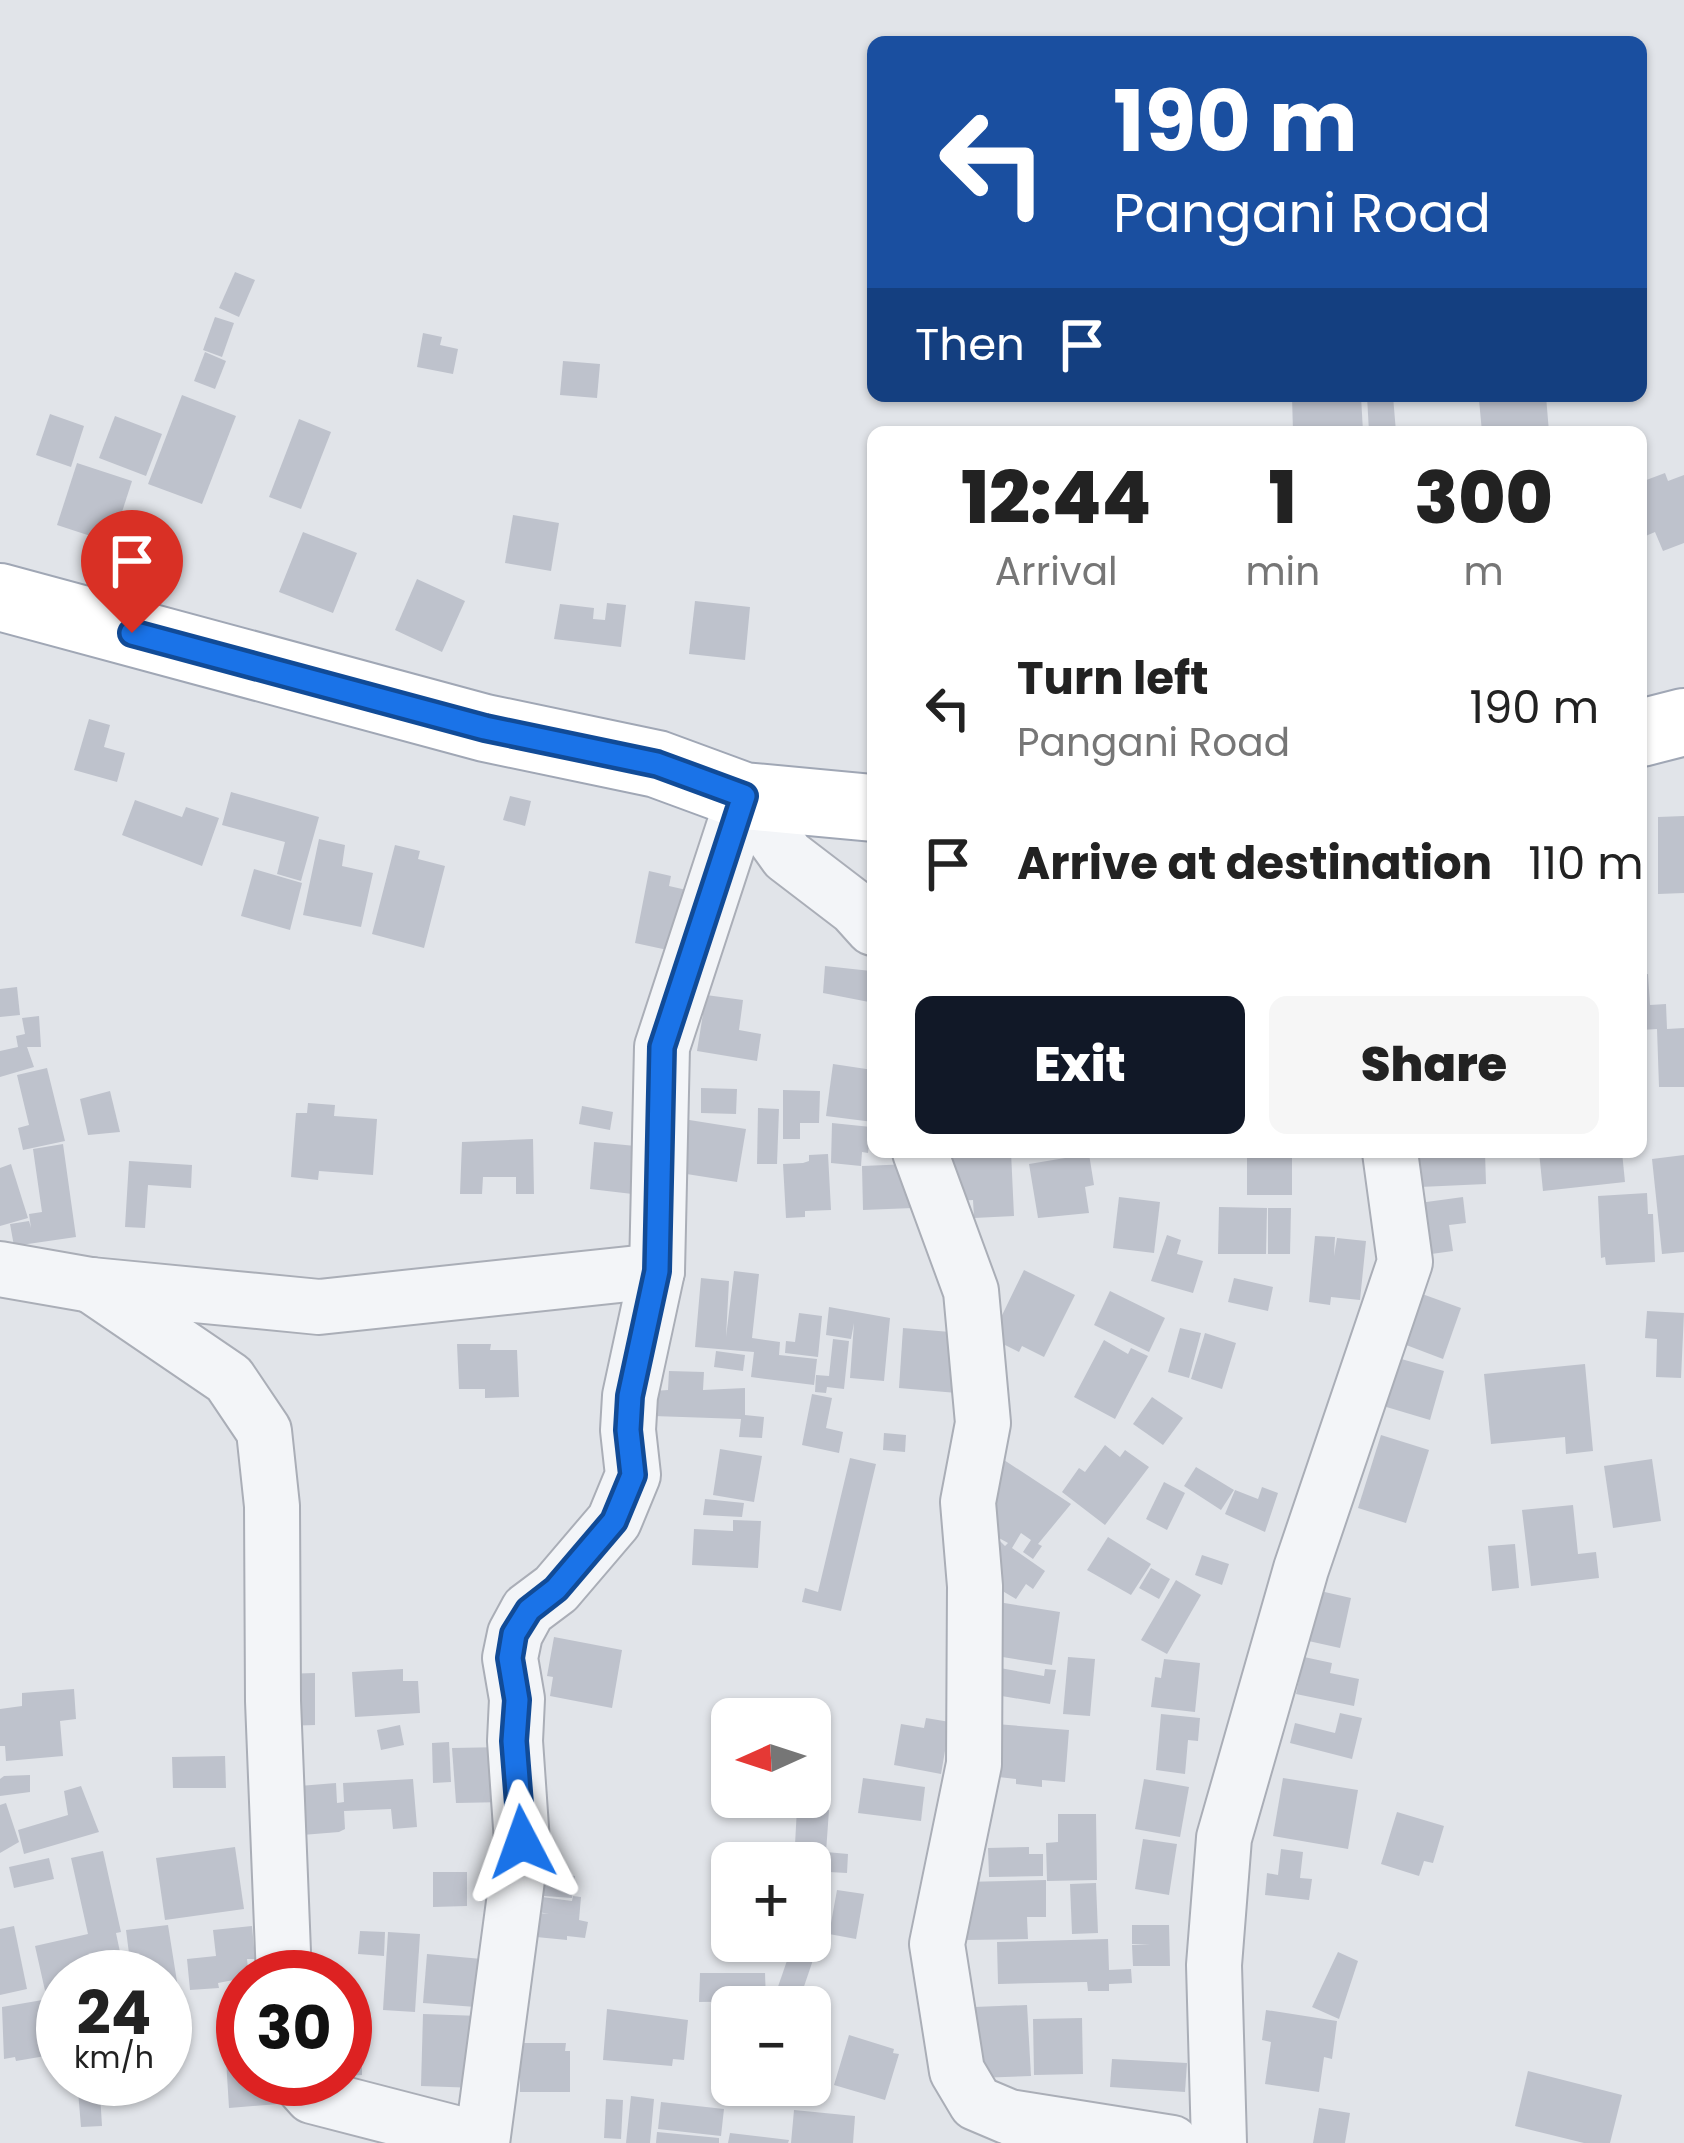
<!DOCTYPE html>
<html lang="en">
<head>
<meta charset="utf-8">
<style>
	body { margin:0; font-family:Poppins,sans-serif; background:#f6f6f6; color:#222; height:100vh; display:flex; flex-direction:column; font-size:45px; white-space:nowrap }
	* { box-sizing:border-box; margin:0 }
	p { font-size:39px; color:#767676 }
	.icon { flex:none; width:66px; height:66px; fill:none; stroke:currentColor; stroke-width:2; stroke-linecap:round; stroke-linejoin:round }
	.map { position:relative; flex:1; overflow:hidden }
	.sheet { position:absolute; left:867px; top:426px; width:780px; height:732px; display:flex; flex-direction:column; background:#fff; border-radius:18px; box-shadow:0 3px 9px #0004 }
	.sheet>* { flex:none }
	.hud { position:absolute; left:867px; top:36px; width:780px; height:366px; border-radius:18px; box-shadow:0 3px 9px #0004; background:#1a4fa0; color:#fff; overflow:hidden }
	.needle { width:78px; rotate:267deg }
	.tools { position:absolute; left:711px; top:1698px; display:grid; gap:24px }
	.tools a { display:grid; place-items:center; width:120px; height:120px; border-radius:18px; background:#fff; box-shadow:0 3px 9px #0004; font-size:60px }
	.speed { position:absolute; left:36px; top:1950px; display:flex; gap:24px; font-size:60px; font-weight:700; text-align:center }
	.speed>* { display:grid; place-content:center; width:156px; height:156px; border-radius:50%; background:#fff; box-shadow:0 3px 9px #0004; line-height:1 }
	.speed small { font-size:30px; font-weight:400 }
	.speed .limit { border:18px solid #d22; background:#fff; color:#111 }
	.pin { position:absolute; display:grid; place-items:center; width:102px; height:102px; color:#fff; margin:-123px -51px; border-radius:50% 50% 50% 0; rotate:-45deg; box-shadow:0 0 12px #0007 }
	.pin .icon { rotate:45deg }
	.me { position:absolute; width:132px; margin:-66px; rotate:356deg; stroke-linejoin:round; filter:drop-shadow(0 0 9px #0008) }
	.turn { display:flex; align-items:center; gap:42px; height:252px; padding:0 48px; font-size:54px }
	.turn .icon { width:156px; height:156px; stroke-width:2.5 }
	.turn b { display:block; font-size:84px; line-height:102px }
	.then { display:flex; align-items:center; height:114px; padding:0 48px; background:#0003; gap:24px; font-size:45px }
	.eta { display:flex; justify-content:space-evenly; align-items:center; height:204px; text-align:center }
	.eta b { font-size:72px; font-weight:800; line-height:84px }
	.cta { display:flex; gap:24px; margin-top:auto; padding:24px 48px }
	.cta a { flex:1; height:138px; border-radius:18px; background:#111827; color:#fff; font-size:48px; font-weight:800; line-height:138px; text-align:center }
	.cta a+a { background:#f6f6f6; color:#222 }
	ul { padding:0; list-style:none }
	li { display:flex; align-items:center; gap:36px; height:156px; padding:0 48px }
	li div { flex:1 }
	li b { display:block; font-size:45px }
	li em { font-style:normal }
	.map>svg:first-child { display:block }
	.building { fill:#bec2cc }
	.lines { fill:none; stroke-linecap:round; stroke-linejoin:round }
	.minor-casing { stroke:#aaaeb7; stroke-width:58 }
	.major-casing { stroke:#a0a7b5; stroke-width:70 }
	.minor { stroke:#f3f5f8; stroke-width:54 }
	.major { stroke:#fff; stroke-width:66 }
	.route-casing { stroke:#114b97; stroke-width:30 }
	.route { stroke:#1a73e8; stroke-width:21 }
</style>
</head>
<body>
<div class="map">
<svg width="1684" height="2143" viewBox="0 0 1684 2143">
	<rect width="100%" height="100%" fill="#e1e4e9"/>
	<!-- building -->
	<g class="building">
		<path d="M235 272 255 280 239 317 219 308Z"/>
		<path d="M215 317 234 323 222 357 203 350Z"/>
		<path d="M423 333 442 337 440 345 458 349 453 374 417 367Z"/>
		<path d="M205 352 226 361 215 389 194 381Z"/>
		<path d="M563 361 600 364 597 398 560 395Z"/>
		<path d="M182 395 236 416 202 504 148 484Z"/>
		<path d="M1292 396H1361L1363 432H1293Z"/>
		<path d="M1367 396H1393L1396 432H1369Z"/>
		<path d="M1501 396H1546L1549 432H1482L1479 400Z"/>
		<path d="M50 414 84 426 71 467 36 455Z"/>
		<path d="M115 416 162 434 146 476 99 458Z"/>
		<path d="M299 419 331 432 301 509 269 497Z"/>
		<path d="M77 463 132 481 112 543 57 525Z"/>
		<path d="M1665 473 1668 481 1684 475V543L1663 551 1655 532 1641 538V482Z"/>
		<path d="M513 515 559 523 551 571 505 563Z"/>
		<path d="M303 532 357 553 333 613 279 592Z"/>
		<path d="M417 579 465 601 442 652 395 630Z"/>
		<path d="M695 601 750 607 745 660 689 654Z"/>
		<path d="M607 603 626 605 621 647 554 639 560 604 594 608 593 619 605 620Z"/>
		<path d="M89 719 110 725 104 747 125 753 117 782 74 770Z"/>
		<path d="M231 792 319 817 301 881 277 874 285 842 222 825Z"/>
		<path d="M510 796 531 801 525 826 503 820Z"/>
		<path d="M135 800 182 817 186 807 219 818 202 866 122 835Z"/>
		<path d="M1684 816V893L1658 894V817Z"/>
		<path d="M319 839 345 845 342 866 373 873 361 927 303 915Z"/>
		<path d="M395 845 420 851 418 859 445 866 424 948 372 934Z"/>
		<path d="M254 869 302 883 290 930 241 916Z"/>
		<path d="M649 871 671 876 669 886 704 894 691 955 635 943Z"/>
		<path d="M825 966 871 971 869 1002 823 993Z"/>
		<path d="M1648 974 1650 1005 1666 1004 1667 1029 1684 1028V1087H1659L1657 1029 1641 1030V975Z"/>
		<path d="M17 987 20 1015 0 1017V989Z"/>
		<path d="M706 995 743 1000 739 1030 761 1034 757 1061 697 1051Z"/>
		<path d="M39 1016 41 1047H27L34 1067 0 1077V1051L18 1047 16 1036 25 1034 22 1018Z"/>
		<path d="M833 1064 873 1070V1122L826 1116Z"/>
		<path d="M47 1068 65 1141 23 1150 18 1128 29 1125 17 1075Z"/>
		<path d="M701 1088 737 1089 736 1114 701 1113Z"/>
		<path d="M783 1090 820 1091 819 1123H800V1139H783Z"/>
		<path d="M110 1091 120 1132 88 1135 80 1099Z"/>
		<path d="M308 1103 335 1105 334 1116 377 1119 373 1175 319 1171 318 1180 291 1177 296 1113H307Z"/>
		<path d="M582 1106 613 1112 610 1130 579 1124Z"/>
		<path d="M758 1108 779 1109 777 1164H757Z"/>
		<path d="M683 1119 746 1129 737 1182 674 1172Z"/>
		<path d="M832 1123 871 1127 868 1153 862 1152 861 1166 831 1163Z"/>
		<path d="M533 1139 534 1194H516V1177H483L482 1194H460L462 1142Z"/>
		<path d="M594 1142 646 1147 641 1195 590 1189Z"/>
		<path d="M63 1144 76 1237 14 1246 10 1224 29 1221 31 1228 29 1214 42 1212 33 1149Z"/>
		<path d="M935 1152H1011L1014 1216 974 1218 973 1200 956 1201Z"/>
		<rect x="1247" y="1152" width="45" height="43"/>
		<path d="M1406 1152H1485L1486 1184 1420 1187 1418 1156 1406 1157Z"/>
		<path d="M1539 1152H1622L1625 1182 1543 1191Z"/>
		<path d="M828 1154 831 1210 805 1211V1217L786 1218 783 1164 803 1163 809 1161V1155Z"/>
		<path d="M1089 1154 1094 1185 1085 1187 1089 1213 1038 1218 1029 1164Z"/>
		<path d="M1684 1155V1252L1662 1254 1652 1159Z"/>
		<path d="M129 1161 192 1165 191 1188 148 1185 145 1228 125 1227Z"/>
		<path d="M11 1164 28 1218 0 1226V1168Z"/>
		<path d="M911 1164 913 1208 863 1210 862 1166Z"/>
		<path d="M1647 1193 1648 1214H1653L1655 1262 1606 1265 1605 1257 1601 1258 1598 1196Z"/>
		<path d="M1119 1197 1160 1202 1154 1253 1113 1248Z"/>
		<path d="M1463 1197 1466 1223 1449 1225 1453 1251 1424 1255 1419 1203Z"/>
		<path d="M1219 1207 1267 1208 1266 1254H1218Z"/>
		<path d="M1268 1208H1291L1290 1254H1268Z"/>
		<path d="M1167 1235 1181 1240 1177 1254 1203 1261 1193 1293 1151 1281Z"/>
		<path d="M1315 1236 1335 1237 1334 1256 1337 1238 1366 1241 1360 1300 1331 1297 1330 1305 1309 1302Z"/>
		<path d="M1024 1270 1075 1295 1044 1357 1022 1346 1019 1352 991 1338Z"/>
		<path d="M734 1271 759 1274 752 1338 780 1342 779 1355 817 1359 814 1385 751 1377 754 1352 695 1347 701 1278 729 1281 726 1337Z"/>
		<path d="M1234 1278 1273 1287 1268 1311 1228 1302Z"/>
		<path d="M1411 1290 1461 1308 1443 1359 1393 1340Z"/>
		<path d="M1110 1291 1165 1318 1149 1352 1094 1325Z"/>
		<path d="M829 1307 890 1318 884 1381 850 1378 854 1323 851 1339 826 1335Z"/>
		<path d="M1647 1311 1684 1313 1681 1378 1656 1377 1657 1339 1645 1338Z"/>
		<path d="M799 1313 822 1316 818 1357 785 1353 786 1341 795 1342Z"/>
		<path d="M903 1328 962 1333 957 1393 899 1388Z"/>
		<path d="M1180 1328 1201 1333 1189 1378 1168 1372Z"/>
		<path d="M1205 1333 1236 1343 1222 1389 1191 1379Z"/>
		<path d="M833 1339 849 1341 844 1389 827 1387 826 1393 815 1392 816 1375 829 1376Z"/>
		<path d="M1104 1340 1128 1354 1131 1348 1148 1356 1115 1419 1074 1397Z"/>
		<path d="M457 1344H491L490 1350H517L519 1397 485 1398V1389H459Z"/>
		<path d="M716 1351 745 1355 743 1371 714 1367Z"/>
		<path d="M1387 1355 1444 1371 1430 1420 1373 1403Z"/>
		<path d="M1585 1364 1593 1451 1566 1454 1565 1437 1491 1444 1484 1374Z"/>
		<path d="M669 1371 704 1372 703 1390 745 1388V1415L764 1417 762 1438 739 1437 741 1419 653 1416 654 1391 668 1390Z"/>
		<path d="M812 1394 832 1398 826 1428 843 1432 839 1453 802 1445Z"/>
		<path d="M1152 1397 1183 1418 1163 1445 1133 1424Z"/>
		<path d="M884 1433 906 1435 905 1452 883 1450Z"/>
		<path d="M1381 1435 1429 1450 1406 1523 1358 1508Z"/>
		<path d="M1105 1445 1120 1457 1125 1450 1149 1467 1105 1525 1062 1492 1079 1468 1085 1472Z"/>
		<path d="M720 1449 762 1456 754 1502 713 1495Z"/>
		<path d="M850 1458 876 1464 841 1611 802 1602 805 1588 818 1592Z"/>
		<path d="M1001 1458 1071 1504 1038 1544 1042 1546 1033 1559 1023 1552 1031 1540 1021 1533 1012 1548 1045 1571 1033 1589 1026 1584 1016 1599 977 1576 1000 1541 1005 1546 1008 1543 979 1527Z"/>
		<path d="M1652 1459 1661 1521 1613 1528 1604 1466Z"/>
		<path d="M1196 1467 1234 1490 1221 1510 1184 1486Z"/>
		<path d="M1164 1482 1185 1493 1167 1530 1146 1519Z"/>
		<path d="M1262 1487 1278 1493 1265 1532 1225 1514 1235 1490 1258 1499Z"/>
		<path d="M705 1499 744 1503 742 1517 703 1515Z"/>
		<path d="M1573 1505 1578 1554 1596 1552 1599 1578 1531 1586 1522 1510Z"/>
		<path d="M733 1520 761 1521 758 1568 692 1565 694 1529 733 1531Z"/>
		<path d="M1108 1537 1151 1564 1131 1595 1087 1570Z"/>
		<path d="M1515 1544 1519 1588 1492 1591 1488 1546Z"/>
		<path d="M1202 1555 1229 1564 1222 1585 1195 1575Z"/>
		<path d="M1151 1568 1170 1579 1159 1599 1139 1588Z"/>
		<path d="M1176 1580 1201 1595 1167 1654 1141 1640Z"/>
		<path d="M1307 1588 1351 1598 1340 1648 1295 1638Z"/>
		<path d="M992 1601 1060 1612 1052 1665 984 1654Z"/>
		<path d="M554 1637 622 1650 612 1708 550 1696 553 1677 547 1676Z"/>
		<path d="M1068 1657 1095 1659 1090 1716 1063 1714Z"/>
		<path d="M1304 1657 1332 1663 1330 1673 1359 1679 1354 1706 1296 1694Z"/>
		<path d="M1164 1659 1200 1663 1195 1712 1151 1707 1155 1677 1161 1678Z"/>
		<path d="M983 1665 1044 1676 1045 1669 1056 1670 1050 1704 978 1692Z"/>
		<path d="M403 1669V1681H418L420 1713 355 1717 352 1672Z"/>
		<path d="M315 1673V1725L284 1726 283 1674Z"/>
		<path d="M74 1689 76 1719 60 1721 63 1756 6 1761 5 1746H0V1709L22 1706V1693Z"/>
		<path d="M1340 1713 1362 1718 1352 1759 1290 1743 1295 1723 1335 1733Z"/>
		<path d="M1161 1714 1200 1718 1198 1741 1188 1740 1185 1774 1156 1770Z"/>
		<path d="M926 1718 950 1722 941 1774 894 1765 901 1724 924 1728Z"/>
		<path d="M996 1724 1069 1730 1065 1782 1042 1780V1787L1016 1784V1779L981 1775Z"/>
		<path d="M400 1725 404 1745 381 1750 377 1730Z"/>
		<path d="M449 1742 451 1782 433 1783 432 1743Z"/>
		<path d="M505 1747 506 1802 456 1803 452 1748Z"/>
		<path d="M225 1756 226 1788H173L172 1757Z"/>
		<path d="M30 1775V1792L0 1796V1779L4 1776Z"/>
		<path d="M863 1778 925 1787 921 1821 858 1813Z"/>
		<path d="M1283 1778 1358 1790 1348 1849 1273 1836Z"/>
		<path d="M413 1779 417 1827 393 1829 391 1809 344 1811 345 1829 339 1832 290 1836 287 1787 336 1783 337 1803 344 1802 343 1783Z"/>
		<path d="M1144 1779 1189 1787 1180 1837 1135 1829Z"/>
		<path d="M81 1786 99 1832 24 1854 18 1830 68 1815 64 1791Z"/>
		<path d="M6 1803 19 1842 0 1853V1805Z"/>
		<path d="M797 1808 829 1810 826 1852 848 1854 847 1873 810 1871V1863H794Z"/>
		<path d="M1397 1812 1444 1826 1433 1863 1424 1861 1419 1876 1381 1864Z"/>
		<path d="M1058 1814H1096L1097 1880 1047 1881 1046 1843 1058 1842Z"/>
		<path d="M1143 1839 1177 1844 1169 1895 1135 1889Z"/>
		<path d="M235 1847 244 1909 165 1920 156 1858Z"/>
		<path d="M1029 1847V1854H1043V1876L989 1877 988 1848Z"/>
		<path d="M1281 1849 1303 1852 1300 1878 1312 1879 1309 1900 1265 1895 1267 1873 1278 1875Z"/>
		<path d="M103 1851 121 1932 116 1933 125 1976 63 1977V1991L46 1995 35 1946 88 1934 71 1858Z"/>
		<path d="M49 1858 54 1879 14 1888 9 1867Z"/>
		<path d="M534 1871 575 1876 572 1898 531 1895Z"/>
		<path d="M433 1872H467V1906L433 1907Z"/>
		<path d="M1046 1880V1917H1027L1028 1939 964 1940 963 1882Z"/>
		<path d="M1096 1883 1098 1933 1072 1934 1070 1884Z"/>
		<path d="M837 1890 864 1894 856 1939 829 1934Z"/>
		<path d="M573 1896 581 1897 579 1920 588 1922 585 1938 567 1936V1940L526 1936 529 1912 549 1914 528 1910 542 1897 572 1901Z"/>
		<path d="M168 1925 178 1988 165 1990V1977H132L126 1930Z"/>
		<path d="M1132 1925H1169L1170 1966H1133L1132 1945 1150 1944H1132Z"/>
		<path d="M14 1926 27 1989 0 1995V1929Z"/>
		<path d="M252 1926 255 1959H247L249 1977 218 1983 219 1988 190 1990 187 1959 216 1956 213 1930Z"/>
		<path d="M360 1931 385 1932 384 1956 358 1954Z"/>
		<path d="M388 1932 420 1934 415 2012 383 2010Z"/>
		<path d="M1108 1939 1109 1970 1131 1969 1132 1983 1109 1984V1991H1088L1087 1982 998 1984 997 1942Z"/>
		<path d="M791 1949 814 1957 797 2007H771Z"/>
		<path d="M1338 1952 1358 1961 1339 2019 1312 2007Z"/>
		<path d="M427 1954 493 1960 489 2008 423 2003Z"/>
		<path d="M700 1973H765L766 2001 699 2002Z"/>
		<path d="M243 1995V2050L238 2051 230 1997Z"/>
		<path d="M54 1998 58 2016 63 2015V2053L16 2061 15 2057 4 2059 2 2007Z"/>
		<path d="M1027 2005 1031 2076 978 2078 974 2007Z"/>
		<path d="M607 2009 688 2020 684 2060 673 2059 672 2066 603 2060Z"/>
		<path d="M1266 2010 1337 2021 1332 2059 1324 2057 1319 2092 1265 2084 1271 2042 1262 2040Z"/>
		<path d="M423 2014 480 2016 477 2088 421 2086Z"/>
		<path d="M1082 2018 1083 2074 1034 2075 1033 2019Z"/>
		<path d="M849 2035 894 2049 893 2053 899 2054 885 2100 834 2085Z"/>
		<path d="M520 2043H566L565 2051H570V2092H520Z"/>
		<path d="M345 2053H362V2075L345 2076Z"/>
		<path d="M243 2057V2079H277L279 2082 278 2104 229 2108 226 2059Z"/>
		<path d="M1112 2059 1187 2063 1185 2092 1110 2087Z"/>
		<path d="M1528 2071 1622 2095 1610 2143H1584L1515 2126Z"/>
		<path d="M77 2079H99L102 2126 81 2127Z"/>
		<path d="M631 2096 654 2099 650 2143H626Z"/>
		<path d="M606 2099 623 2100 621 2139 604 2138Z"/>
		<path d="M661 2102 724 2109 721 2136 658 2129Z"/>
		<path d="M1319 2108 1350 2113 1345 2143H1313Z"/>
		<path d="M794 2110 855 2116 853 2143H791Z"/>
		<path d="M657 2132 719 2138V2143H656Z"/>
		<path d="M730 2133 789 2140 788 2143H728Z"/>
	</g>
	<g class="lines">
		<defs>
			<g id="minor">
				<path d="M744 796 787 856 855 908 873 928"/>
				<path d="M920 1152 971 1291 983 1423 968 1502 975 1586 974 1764 937 1944 957 2071 976 2103 1009 2117 1172 2143"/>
				<path d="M0 1269 91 1285 319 1307 657 1271"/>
				<path d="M91 1285 229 1379 264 1431 272 1506 273 1701 284 1977"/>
				<path d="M297 2079 312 2096 482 2140"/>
				<path d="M482 2143 522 1842 515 1741 517 1699 510 1658 515 1634 528 1610 556 1589 614 1521 633 1475 628 1430 630 1396 657 1271 662 1047 744 796"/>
				<path d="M1219 2143 1214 1965 1224 1838 1301 1569 1405 1262 1390 1152"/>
			</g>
			<g id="major">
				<path d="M0 597 485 728 657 764 744 796 873 808"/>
				<path d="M1641 733 1684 722"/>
			</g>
		</defs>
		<!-- minor casing -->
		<use href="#minor" class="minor-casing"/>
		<!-- major casing -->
		<use href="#major" class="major-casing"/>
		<!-- minor -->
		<use href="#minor" class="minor"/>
		<!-- major -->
		<use href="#major" class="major"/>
	</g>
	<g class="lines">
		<defs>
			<path id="route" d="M132 633 485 728 657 764 744 796 662 1047 657 1271 630 1396 628 1430 633 1475 614 1521 556 1589 529 1610 514 1634 510 1658 517 1700 514 1741 522 1842"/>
		</defs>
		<!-- route casing -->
		<use href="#route" class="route-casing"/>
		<!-- route -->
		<use href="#route" class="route"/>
	</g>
</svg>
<div class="tools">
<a><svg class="needle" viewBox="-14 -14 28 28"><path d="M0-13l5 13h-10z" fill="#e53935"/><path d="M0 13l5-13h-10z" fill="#767676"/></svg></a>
<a>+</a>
<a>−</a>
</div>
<div class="speed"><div>24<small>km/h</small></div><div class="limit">30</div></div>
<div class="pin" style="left:132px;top:633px;background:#d93025"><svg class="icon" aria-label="arrive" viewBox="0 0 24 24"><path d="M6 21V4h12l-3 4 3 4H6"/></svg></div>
<svg class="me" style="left:522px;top:1842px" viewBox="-20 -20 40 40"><path d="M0-17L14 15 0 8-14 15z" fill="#1a73e8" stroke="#fff" stroke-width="4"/></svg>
<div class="hud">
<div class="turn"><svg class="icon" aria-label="left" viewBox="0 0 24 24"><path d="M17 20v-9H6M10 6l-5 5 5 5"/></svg><div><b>190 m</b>Pangani Road</div></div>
<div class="then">Then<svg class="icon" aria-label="arrive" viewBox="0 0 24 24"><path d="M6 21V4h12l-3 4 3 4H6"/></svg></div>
</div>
<section class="sheet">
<div class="eta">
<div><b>12:44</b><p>Arrival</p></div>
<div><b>1</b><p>min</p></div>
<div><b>300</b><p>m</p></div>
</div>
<ul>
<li><svg class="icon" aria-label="left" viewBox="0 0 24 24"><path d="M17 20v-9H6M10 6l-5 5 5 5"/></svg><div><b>Turn left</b><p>Pangani Road</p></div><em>190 m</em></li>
<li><svg class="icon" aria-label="arrive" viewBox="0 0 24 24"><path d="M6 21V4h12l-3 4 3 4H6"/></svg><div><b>Arrive at destination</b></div><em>110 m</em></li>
</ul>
<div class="cta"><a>Exit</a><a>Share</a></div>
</section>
</div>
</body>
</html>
